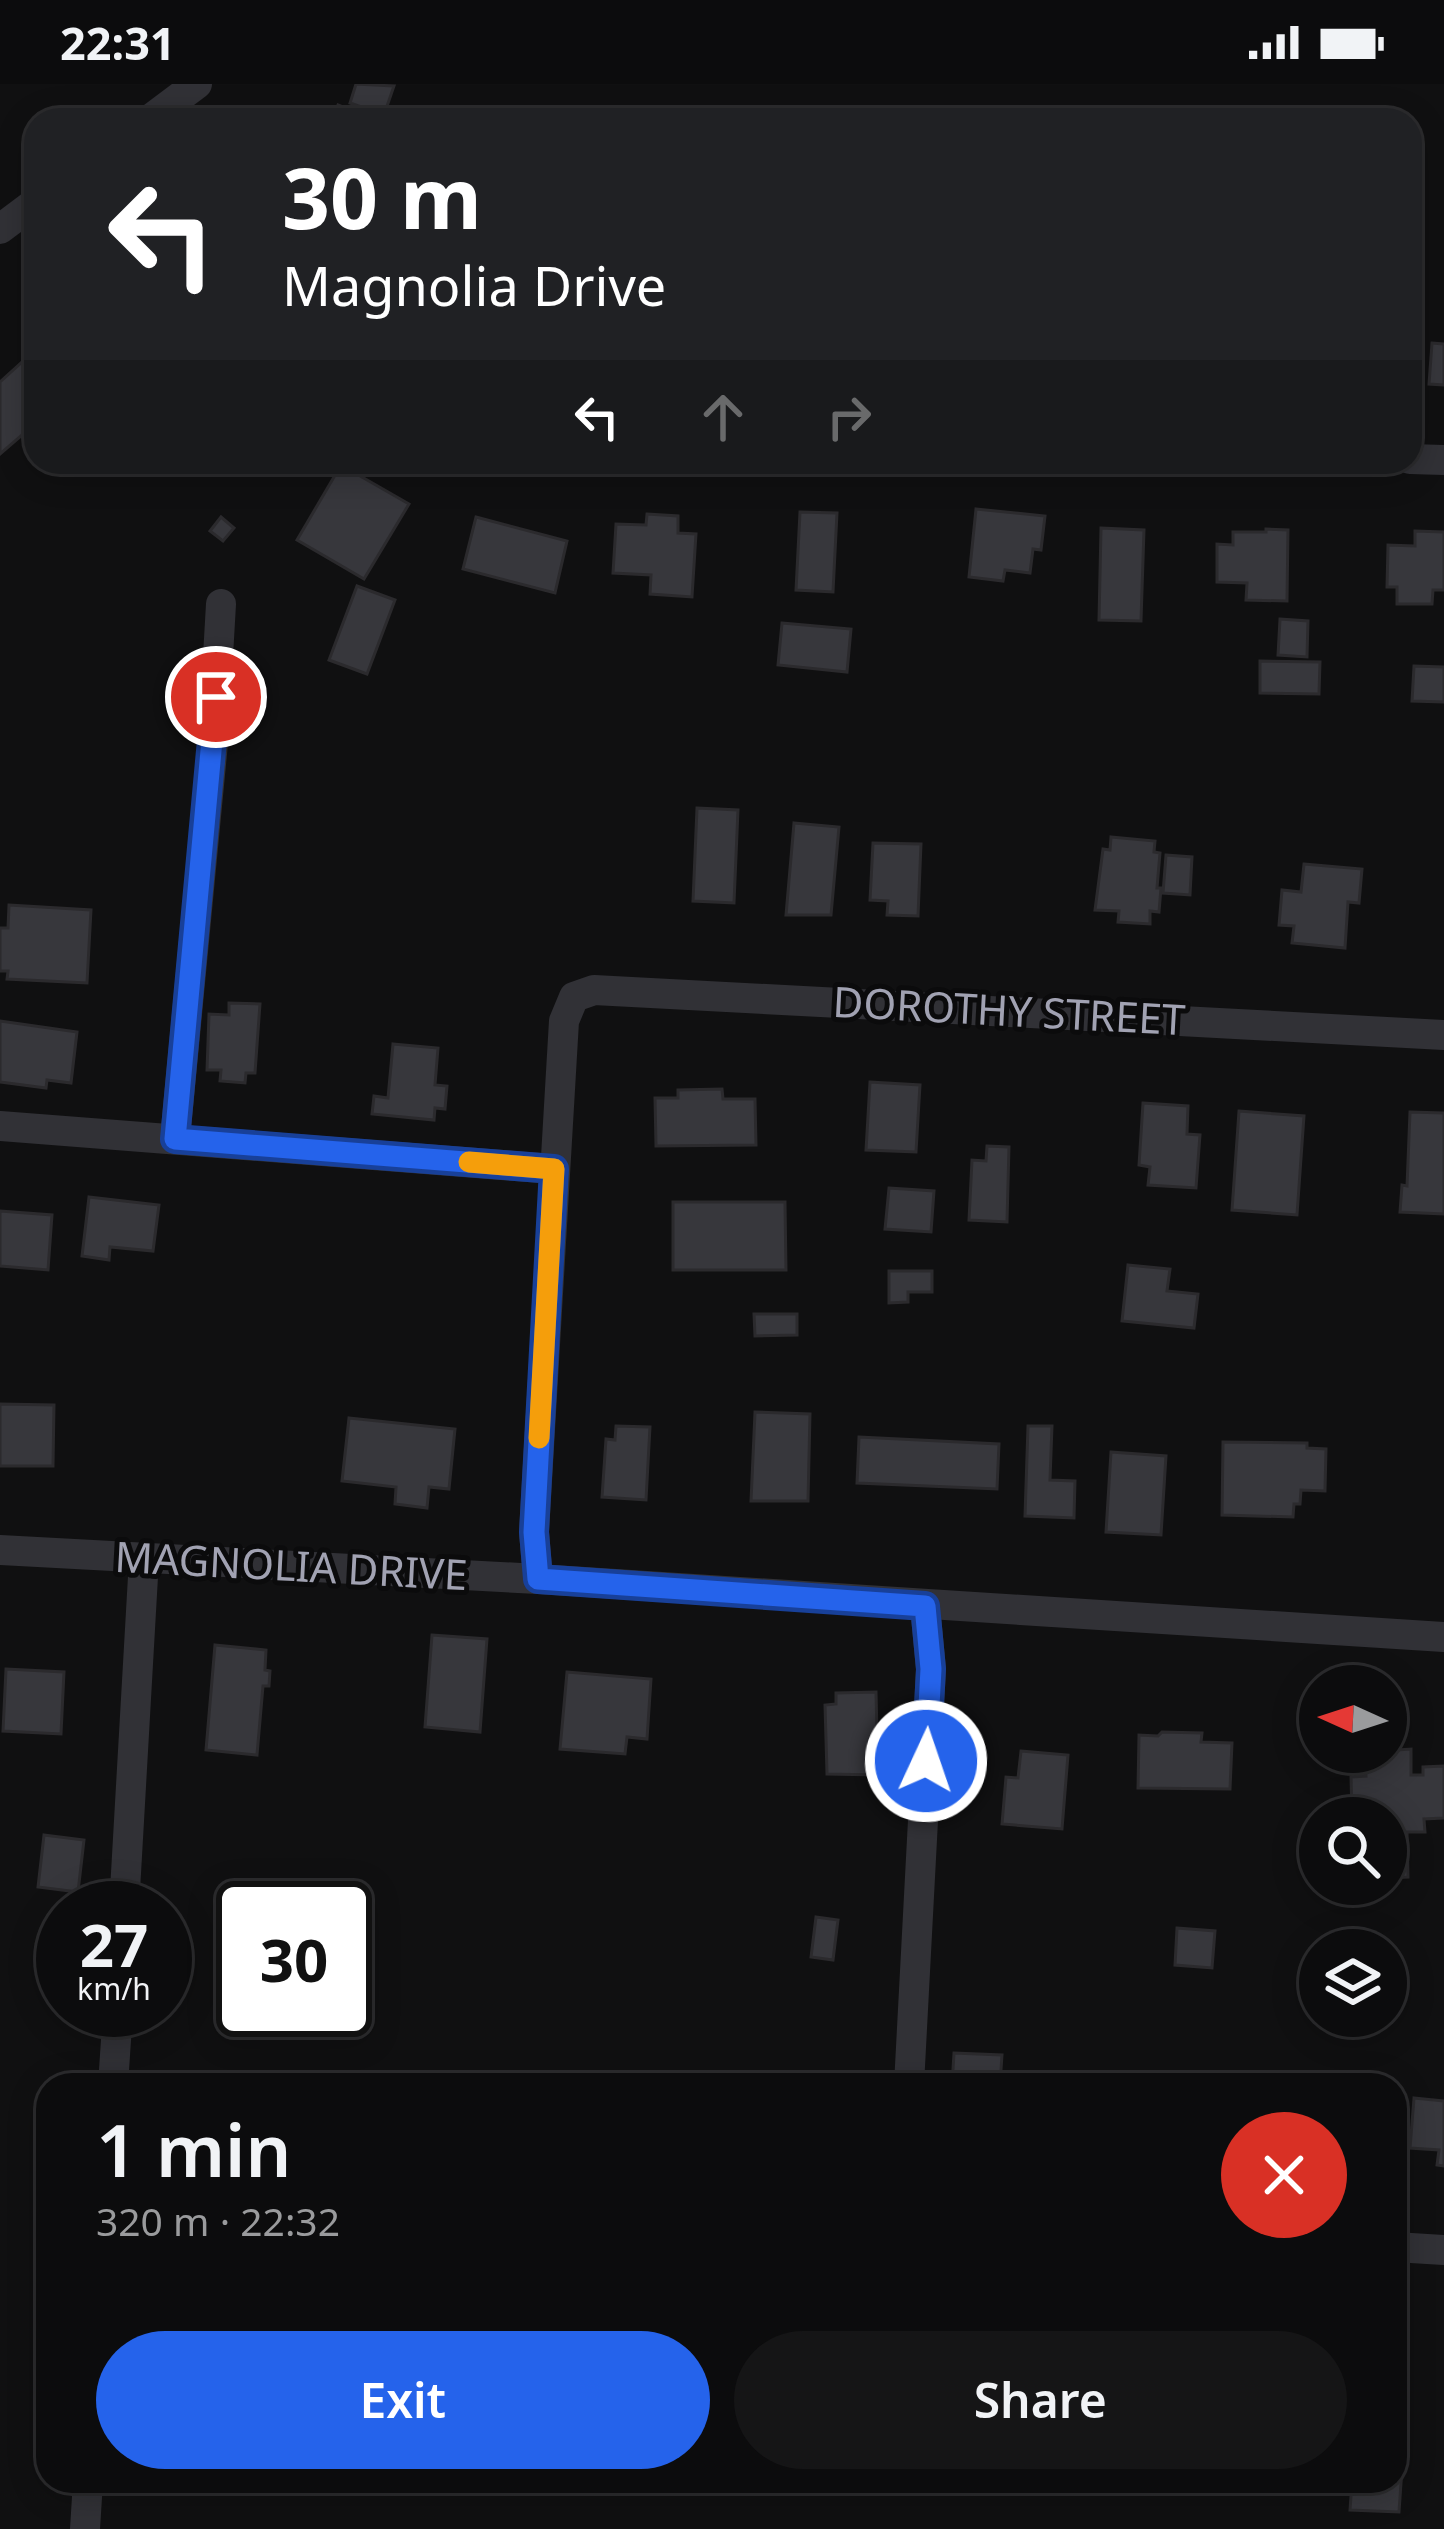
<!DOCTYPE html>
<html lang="en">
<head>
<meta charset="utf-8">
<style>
	body { margin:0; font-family:"Noto Sans",sans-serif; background:#151516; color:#f1f3f6; height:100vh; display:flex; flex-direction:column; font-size:45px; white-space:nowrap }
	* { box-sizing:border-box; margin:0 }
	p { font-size:39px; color:#9a9b9d }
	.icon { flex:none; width:66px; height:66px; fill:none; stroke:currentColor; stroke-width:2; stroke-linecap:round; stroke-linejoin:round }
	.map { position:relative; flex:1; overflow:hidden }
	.side { position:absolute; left:36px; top:1989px; width:1371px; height:420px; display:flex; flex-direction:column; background:#0c0c0d; border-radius:36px; box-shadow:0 6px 30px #0003,0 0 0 3px #2c2c2e }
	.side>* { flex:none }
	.hud { position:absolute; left:24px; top:24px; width:1398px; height:366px; border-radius:36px; box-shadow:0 6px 30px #0003,0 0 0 3px #2c2c2e; background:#202124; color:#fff; overflow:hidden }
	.needle { width:78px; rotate:273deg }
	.controls { position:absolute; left:1299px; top:1581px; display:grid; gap:24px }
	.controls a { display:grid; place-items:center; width:108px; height:108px; border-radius:50%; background:#0c0c0d; box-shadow:0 6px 30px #0003,0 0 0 3px #2c2c2e; font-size:60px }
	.speed { position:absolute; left:36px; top:1797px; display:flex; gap:24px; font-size:60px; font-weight:700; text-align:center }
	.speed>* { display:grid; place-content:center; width:156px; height:156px; border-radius:50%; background:#0c0c0d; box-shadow:0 6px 30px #0003,0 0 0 3px #2c2c2e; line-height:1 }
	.speed small { font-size:30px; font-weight:400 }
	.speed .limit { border:6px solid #111; border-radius:18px; background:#fff; color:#111 }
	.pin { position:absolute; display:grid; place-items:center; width:102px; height:102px; color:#fff; margin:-51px; border:6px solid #fff; border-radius:50%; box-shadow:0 3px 12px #0007 }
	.me { position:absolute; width:132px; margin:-66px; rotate:3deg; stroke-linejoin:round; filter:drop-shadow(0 0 9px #0008) }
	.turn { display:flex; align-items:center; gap:42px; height:252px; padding:0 60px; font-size:54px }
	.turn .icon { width:156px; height:156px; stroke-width:2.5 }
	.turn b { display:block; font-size:84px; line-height:102px }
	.lanes { display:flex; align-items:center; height:114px; padding:0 60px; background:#0003; justify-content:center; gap:60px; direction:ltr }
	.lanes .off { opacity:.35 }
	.round { display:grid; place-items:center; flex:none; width:126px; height:126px; border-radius:63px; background:#151516 }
	.overview { display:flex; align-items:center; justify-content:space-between; height:204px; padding:0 60px }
	h1 { font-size:72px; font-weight:600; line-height:90px }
	.cta { display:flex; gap:24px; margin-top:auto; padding:24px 60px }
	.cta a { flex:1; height:138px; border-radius:72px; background:#2563eb; color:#fff; font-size:48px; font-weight:600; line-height:138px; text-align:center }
	.cta a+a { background:#151516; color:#f1f3f6 }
	.status { display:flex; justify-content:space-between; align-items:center; height:84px; padding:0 60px; background:#0c0c0d; direction:ltr }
	.status svg { height:33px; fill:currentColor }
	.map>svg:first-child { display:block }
	.building { fill:#37373c; stroke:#2b2a2d; stroke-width:3 }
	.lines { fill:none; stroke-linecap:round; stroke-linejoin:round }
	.street { stroke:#313136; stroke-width:30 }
	.route-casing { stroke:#184099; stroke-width:30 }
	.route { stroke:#2563eb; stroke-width:21 }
	.slow { stroke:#f59e0b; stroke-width:21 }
	.labels { text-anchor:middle; stroke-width:10; stroke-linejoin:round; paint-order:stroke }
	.street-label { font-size:42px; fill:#a1a2b2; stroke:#0b0b0c }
</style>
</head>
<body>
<div class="status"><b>22:31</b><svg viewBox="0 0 49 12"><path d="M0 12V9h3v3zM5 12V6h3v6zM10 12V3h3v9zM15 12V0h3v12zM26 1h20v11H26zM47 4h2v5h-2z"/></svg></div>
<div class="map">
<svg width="1444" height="2445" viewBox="0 0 1444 2445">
	<rect width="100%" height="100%" fill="#101011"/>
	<!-- building -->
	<g class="building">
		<path d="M356 0 394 2 384 31 350 19Z"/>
		<path d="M338 21 374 36H332Z"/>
		<path d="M1432 259 1444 260V301L1429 300Z"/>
		<path d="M32 269 36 274V339L0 370V298Z"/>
		<path d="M341 381 409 420 364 495 297 456Z"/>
		<path d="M976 425 1045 432 1041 466 1033 465 1030 489 1005 486 1003 497 969 493Z"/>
		<path d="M800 428 837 429 833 508 796 506Z"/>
		<path d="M647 430 678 432V449L696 450 692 513 650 510 651 491 613 489 616 440 646 441Z"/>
		<path d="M221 433 234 444 223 457 210 447Z"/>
		<path d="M476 433 567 457 555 509 463 485Z"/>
		<path d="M1101 444 1144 446 1141 537 1099 536Z"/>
		<path d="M1266 445 1288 446 1287 517 1246 516 1247 499 1217 498V460L1233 461V448H1266Z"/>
		<path d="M1415 447 1444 448V506H1433L1432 520H1397V503H1387L1388 461 1415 462Z"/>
		<path d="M357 502 395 516 367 590 329 576Z"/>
		<path d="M1280 535 1308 537 1307 573 1278 571Z"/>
		<path d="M782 539 851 545 847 588 778 581Z"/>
		<path d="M1260 577 1320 578 1319 610 1260 609Z"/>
		<path d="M1414 582 1444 583V618L1412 617Z"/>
		<path d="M697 724 738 726 734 819 693 817Z"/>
		<path d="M794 739 839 743 831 831H786Z"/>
		<path d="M1111 753 1155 757 1154 768 1160 769 1157 804H1161L1159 828 1150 827V840L1118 838 1119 827 1095 826 1103 765 1110 766Z"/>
		<path d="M873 759 921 760 918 832 887 831 888 817 870 816Z"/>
		<path d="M1166 771 1192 773 1190 811 1163 809Z"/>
		<path d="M1304 780 1362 785 1359 819 1348 818 1345 864 1292 859 1294 842 1279 841 1282 806 1301 808Z"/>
		<path d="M9 821 91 826 87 899 7 895 8 887H0V844H8Z"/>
		<path d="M229 919 260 920 255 989H246L245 999 220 997 221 986H207L209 930 229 931Z"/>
		<path d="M0 937 77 948 71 999 47 996 46 1004 0 998Z"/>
		<path d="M393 960 438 964 435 1001 447 1002 445 1025 435 1024 434 1036 372 1030 374 1012 388 1014Z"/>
		<path d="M870 998 920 1001 916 1068 866 1066Z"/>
		<path d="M722 1005 723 1015H755L756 1061 656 1062 655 1014H678V1006Z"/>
		<path d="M1143 1019 1188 1022 1187 1050 1200 1051 1196 1104 1148 1101 1150 1083 1139 1081Z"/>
		<path d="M1239 1027 1304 1032 1297 1131 1232 1126Z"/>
		<path d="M1410 1028 1444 1029V1130L1400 1128 1402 1101 1407 1102Z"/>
		<path d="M987 1062 1009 1063 1007 1138 969 1136 972 1076 986 1077Z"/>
		<path d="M889 1104 934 1107 931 1148 885 1145Z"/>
		<path d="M89 1113 159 1121 153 1167 110 1163 109 1176 82 1172Z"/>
		<path d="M673 1118H785L786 1186H673Z"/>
		<path d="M0 1127 52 1131 48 1186 0 1182Z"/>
		<path d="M1128 1181 1170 1185 1167 1207 1198 1210 1194 1244 1122 1237Z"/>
		<path d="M889 1187H932V1208H908V1218L889 1219Z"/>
		<path d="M754 1230H797V1251L755 1252Z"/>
		<path d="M0 1320 54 1321 53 1382H0Z"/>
		<path d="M755 1328 810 1330 808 1417H751Z"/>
		<path d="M349 1334 455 1345 449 1405 429 1403 427 1424 395 1420 396 1403 342 1397Z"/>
		<path d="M616 1342 650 1343 646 1416 602 1413 606 1355 615 1356Z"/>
		<path d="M1028 1342H1052L1050 1396 1075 1397 1074 1434 1025 1432Z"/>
		<path d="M859 1353 999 1360 997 1405 857 1399Z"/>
		<path d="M1223 1358 1307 1359V1364L1326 1365 1325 1407 1301 1406 1300 1420H1294L1293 1433 1222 1431Z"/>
		<path d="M1111 1368 1166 1372 1161 1451 1106 1448Z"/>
		<path d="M432 1551 487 1555 480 1648 425 1643Z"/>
		<path d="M215 1561 266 1566 265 1586 270 1587 269 1602H263L257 1671 206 1666Z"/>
		<path d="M6 1585 64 1588 61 1650 3 1647Z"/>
		<path d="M567 1588 651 1595 647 1655 627 1653 625 1670 560 1665Z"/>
		<path d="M876 1608 878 1691 827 1690 825 1621 836 1620V1609Z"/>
		<path d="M1162 1648 1202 1649 1201 1658 1232 1659 1230 1705 1138 1704 1139 1651 1158 1652Z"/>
		<path d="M1411 1665V1691H1423V1683L1444 1682V1734L1424 1735 1425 1748H1407L1408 1793 1386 1794V1734L1342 1732H1352L1351 1693 1366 1692 1365 1668Z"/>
		<path d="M1021 1667 1068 1671 1062 1745 1002 1740 1006 1693 1018 1694Z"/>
		<path d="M44 1751 84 1756 78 1808 38 1803Z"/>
		<path d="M816 1833 838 1836 833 1876 811 1873Z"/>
		<path d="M1177 1844 1215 1847 1212 1884 1175 1881Z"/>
		<path d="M954 1969 1002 1971 1000 2001H952Z"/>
		<path d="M1414 2014 1444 2017V2082L1437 2081 1439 2066 1410 2064Z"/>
		<path d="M1395 2385H1402L1399 2428 1350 2426 1352 2397H1395Z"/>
	</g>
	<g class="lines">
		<!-- street -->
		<g class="street">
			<path d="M149 36 197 0"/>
			<path d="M0 145 36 118"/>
			<path d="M1410 375 1444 376"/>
			<path d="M0 1042 554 1085"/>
			<path d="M175 1055 213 659 221 520"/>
			<path d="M0 1466 538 1495 1444 1553"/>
			<path d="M538 1495 534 1448 564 937 574 913 594 906 1444 951"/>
			<path d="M124 1824 144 1475"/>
			<path d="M113 2001 118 1926"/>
			<path d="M909 2001 931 1585 925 1522"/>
			<path d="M1395 2163 1444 2166"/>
			<path d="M85 2445 88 2397"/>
		</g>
	</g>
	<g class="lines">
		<defs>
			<path id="route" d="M216 613 175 1055 554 1085 534 1448 538 1495 925 1522 931 1585 926 1677"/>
		</defs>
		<!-- route casing -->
		<use href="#route" class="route-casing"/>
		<!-- route -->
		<use href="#route" class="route"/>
		<!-- slow -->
		<path class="slow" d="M469 1078 554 1085 539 1354"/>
	</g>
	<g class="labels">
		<!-- street labels -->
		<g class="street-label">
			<text transform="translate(1009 927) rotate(3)" y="15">DOROTHY STREET</text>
			<text transform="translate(291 1482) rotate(3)" y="15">MAGNOLIA DRIVE</text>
		</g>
	</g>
</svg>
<div class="controls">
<a><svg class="needle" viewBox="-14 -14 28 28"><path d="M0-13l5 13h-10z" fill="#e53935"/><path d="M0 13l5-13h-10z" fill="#9a9b9d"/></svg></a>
<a><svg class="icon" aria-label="search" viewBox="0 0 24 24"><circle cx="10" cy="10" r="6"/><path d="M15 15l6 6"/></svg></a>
<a><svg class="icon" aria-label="layers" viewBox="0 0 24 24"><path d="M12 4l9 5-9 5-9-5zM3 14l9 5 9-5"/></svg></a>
</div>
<div class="speed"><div>27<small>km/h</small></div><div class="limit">30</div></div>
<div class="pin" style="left:216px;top:613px;background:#d93025"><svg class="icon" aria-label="arrive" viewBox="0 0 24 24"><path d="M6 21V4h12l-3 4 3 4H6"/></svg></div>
<svg class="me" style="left:926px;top:1677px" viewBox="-20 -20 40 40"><circle r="17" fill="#2563eb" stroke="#fff" stroke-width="3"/><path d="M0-11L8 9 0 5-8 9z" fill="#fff"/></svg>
<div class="hud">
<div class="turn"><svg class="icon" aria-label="left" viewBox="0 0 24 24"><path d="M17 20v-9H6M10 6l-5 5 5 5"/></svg><div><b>30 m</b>Magnolia Drive</div></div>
<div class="lanes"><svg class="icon" aria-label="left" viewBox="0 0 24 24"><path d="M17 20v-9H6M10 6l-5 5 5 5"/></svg><svg class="icon off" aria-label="ahead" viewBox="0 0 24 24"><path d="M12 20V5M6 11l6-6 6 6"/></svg><svg class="icon off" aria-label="right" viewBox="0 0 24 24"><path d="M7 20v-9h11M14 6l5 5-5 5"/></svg></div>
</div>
<section class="side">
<div class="overview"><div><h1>1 min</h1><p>320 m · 22:32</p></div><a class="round" style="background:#d93025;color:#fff"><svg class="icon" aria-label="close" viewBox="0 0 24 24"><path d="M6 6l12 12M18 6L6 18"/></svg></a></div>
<div class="cta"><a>Exit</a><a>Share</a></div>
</section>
</div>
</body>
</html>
